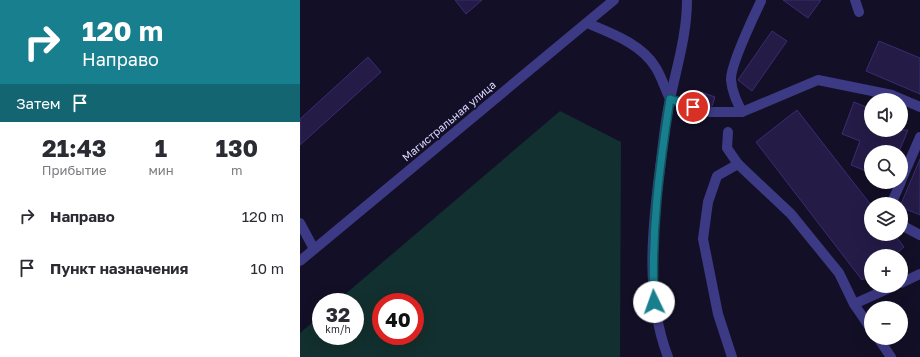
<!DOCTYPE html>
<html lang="ru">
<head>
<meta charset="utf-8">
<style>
	body { margin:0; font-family:"Golos Text",sans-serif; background:#f2f2f3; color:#2b2b33; height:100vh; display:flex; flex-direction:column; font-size:15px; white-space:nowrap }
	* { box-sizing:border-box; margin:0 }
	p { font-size:13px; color:#7c7c81 }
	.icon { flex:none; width:22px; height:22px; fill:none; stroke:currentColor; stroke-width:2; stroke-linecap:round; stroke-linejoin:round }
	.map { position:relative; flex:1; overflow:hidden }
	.drawer { display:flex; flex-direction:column; background:#fff; width:300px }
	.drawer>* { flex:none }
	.guide { background:#187f8f; color:#fff; overflow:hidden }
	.controls { position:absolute; left:564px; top:93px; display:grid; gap:8px }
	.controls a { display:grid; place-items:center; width:44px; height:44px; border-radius:50%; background:#fff; box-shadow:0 4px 16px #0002; font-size:20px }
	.speed { position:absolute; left:12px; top:293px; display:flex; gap:8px; font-size:20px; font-weight:700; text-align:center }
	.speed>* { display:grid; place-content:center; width:52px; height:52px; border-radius:50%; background:#fff; box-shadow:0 4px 16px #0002; line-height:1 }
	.speed small { font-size:10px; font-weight:400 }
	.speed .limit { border:6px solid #d22; background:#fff; color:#111 }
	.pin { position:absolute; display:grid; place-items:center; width:34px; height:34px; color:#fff; margin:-17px; border:2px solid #fff; border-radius:50%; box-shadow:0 1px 4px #0007 }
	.me { position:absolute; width:44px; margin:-22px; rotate:357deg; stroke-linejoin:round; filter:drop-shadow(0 0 3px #0008) }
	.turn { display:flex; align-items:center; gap:14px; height:84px; padding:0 16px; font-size:18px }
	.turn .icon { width:52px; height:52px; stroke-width:2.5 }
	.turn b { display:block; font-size:28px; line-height:34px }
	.then { display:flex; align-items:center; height:38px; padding:0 16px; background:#0003; gap:8px; font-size:15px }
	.eta { display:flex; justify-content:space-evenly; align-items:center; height:68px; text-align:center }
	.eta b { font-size:24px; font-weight:700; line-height:28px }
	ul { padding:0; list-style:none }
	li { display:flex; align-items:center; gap:12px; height:52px; padding:0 16px }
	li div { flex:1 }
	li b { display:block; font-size:15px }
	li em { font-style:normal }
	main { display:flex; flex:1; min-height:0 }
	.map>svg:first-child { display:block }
	.green { fill:#12302f; fill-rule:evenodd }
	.building { fill:#241b47; stroke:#3b2d73 }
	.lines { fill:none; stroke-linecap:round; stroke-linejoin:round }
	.minor-tunnel { stroke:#312d47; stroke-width:10; stroke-dasharray:10 5; stroke-linecap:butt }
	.minor { stroke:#3d3a85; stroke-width:10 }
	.route-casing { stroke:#10535d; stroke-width:10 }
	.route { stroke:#187f8f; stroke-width:7 }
	.labels { text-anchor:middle; stroke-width:4; stroke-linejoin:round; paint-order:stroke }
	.street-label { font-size:11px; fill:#d9d4ff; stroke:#130f26 }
</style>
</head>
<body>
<main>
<section class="drawer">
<div class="guide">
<div class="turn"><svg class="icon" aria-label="right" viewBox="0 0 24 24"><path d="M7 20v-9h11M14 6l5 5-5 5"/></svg><div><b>120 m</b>Направо</div></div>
<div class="then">Затем<svg class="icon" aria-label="arrive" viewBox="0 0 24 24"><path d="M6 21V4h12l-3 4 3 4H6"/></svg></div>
</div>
<div class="eta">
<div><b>21:43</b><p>Прибытие</p></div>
<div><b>1</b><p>мин</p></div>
<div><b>130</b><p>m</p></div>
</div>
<ul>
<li><svg class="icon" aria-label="right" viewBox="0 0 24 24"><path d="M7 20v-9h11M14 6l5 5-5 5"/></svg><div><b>Направо</b></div><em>120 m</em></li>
<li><svg class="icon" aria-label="arrive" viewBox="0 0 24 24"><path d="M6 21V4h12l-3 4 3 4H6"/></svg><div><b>Пункт назначения</b></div><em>10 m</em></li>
</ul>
</section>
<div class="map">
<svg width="620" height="357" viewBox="0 0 620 357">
	<rect width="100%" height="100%" fill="#130f26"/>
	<!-- green -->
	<path class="green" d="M260 111 321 142 320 357H0V333L21 315V336H55V302H36ZM81 302H115V336H81Z"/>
	<!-- building -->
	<g class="building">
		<path d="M155 0H182L166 14Z"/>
		<path d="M483 0H521L508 18Z"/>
		<path d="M472 31 487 41 452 91 438 80Z"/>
		<path d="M579 41 620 58V94L566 71Z"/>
		<path d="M68 57 81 72 0 145V119Z"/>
		<path d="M398 91 415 97 412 106H406L404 108 403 115 397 112 399 106 395 101Z"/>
		<path d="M554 102 571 109V130H608L599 152H571V173L551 165 560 141 542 134Z"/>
		<path d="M497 110 571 205V234H594L604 247 593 256H571V273L562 280 456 142Z"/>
		<path d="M620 159V215L601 207V204Z"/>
	</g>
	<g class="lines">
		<!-- minor-tunnel -->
		<path class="minor-tunnel" d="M393 107 409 112"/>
		<!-- minor -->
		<g class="minor">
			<path d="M555 0 559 12"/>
			<path d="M287 23C311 33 342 44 356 68 362 78 365 89 370 99L393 107"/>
			<path d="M409 112H442L518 80 592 95 620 107"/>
			<path d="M442 112C437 102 432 92 431 80 430 65 454 16 461 1"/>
			<path d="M428 132 427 148 438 164"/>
			<path d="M601 181 620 137"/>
			<path d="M591 204 601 182"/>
			<path d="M601 221 605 227 620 235"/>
			<path d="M0 223 14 249"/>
			<path d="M0 261 314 0"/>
			<path d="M601 283 620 274"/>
			<path d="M554 304 594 286"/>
			<path d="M578 338 591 357"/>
			<path d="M368 357C345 297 352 230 360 168 363 145 365 121 370 99 377 66 387 34 387 0"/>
			<path d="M432 357 418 314 403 239 408 202 417 176 438 164 491 214 539 273 554 304 571 329"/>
		</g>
	</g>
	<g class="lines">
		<defs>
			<path id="route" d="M354 302C351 232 359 169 370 99L393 107"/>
		</defs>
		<!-- route casing -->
		<use href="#route" class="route-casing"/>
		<!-- route -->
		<use href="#route" class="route"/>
	</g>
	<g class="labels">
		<!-- street labels -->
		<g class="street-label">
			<text transform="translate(149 121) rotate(-40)" y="4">Магистральная улица</text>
		</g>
	</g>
</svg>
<div class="controls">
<a><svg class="icon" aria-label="sound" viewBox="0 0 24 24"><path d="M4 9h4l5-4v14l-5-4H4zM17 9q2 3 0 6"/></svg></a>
<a><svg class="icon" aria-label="search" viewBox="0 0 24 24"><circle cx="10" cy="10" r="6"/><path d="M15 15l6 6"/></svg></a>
<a><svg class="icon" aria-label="layers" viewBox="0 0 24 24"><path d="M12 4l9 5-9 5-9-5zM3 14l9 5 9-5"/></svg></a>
<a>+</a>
<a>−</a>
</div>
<div class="speed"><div>32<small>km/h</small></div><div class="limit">40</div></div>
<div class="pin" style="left:393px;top:107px;background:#d93025"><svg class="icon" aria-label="arrive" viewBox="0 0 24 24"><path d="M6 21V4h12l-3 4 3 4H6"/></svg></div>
<svg class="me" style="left:354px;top:302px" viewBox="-20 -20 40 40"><circle r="19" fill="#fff"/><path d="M0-13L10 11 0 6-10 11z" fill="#187f8f"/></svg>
</div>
</main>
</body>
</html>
